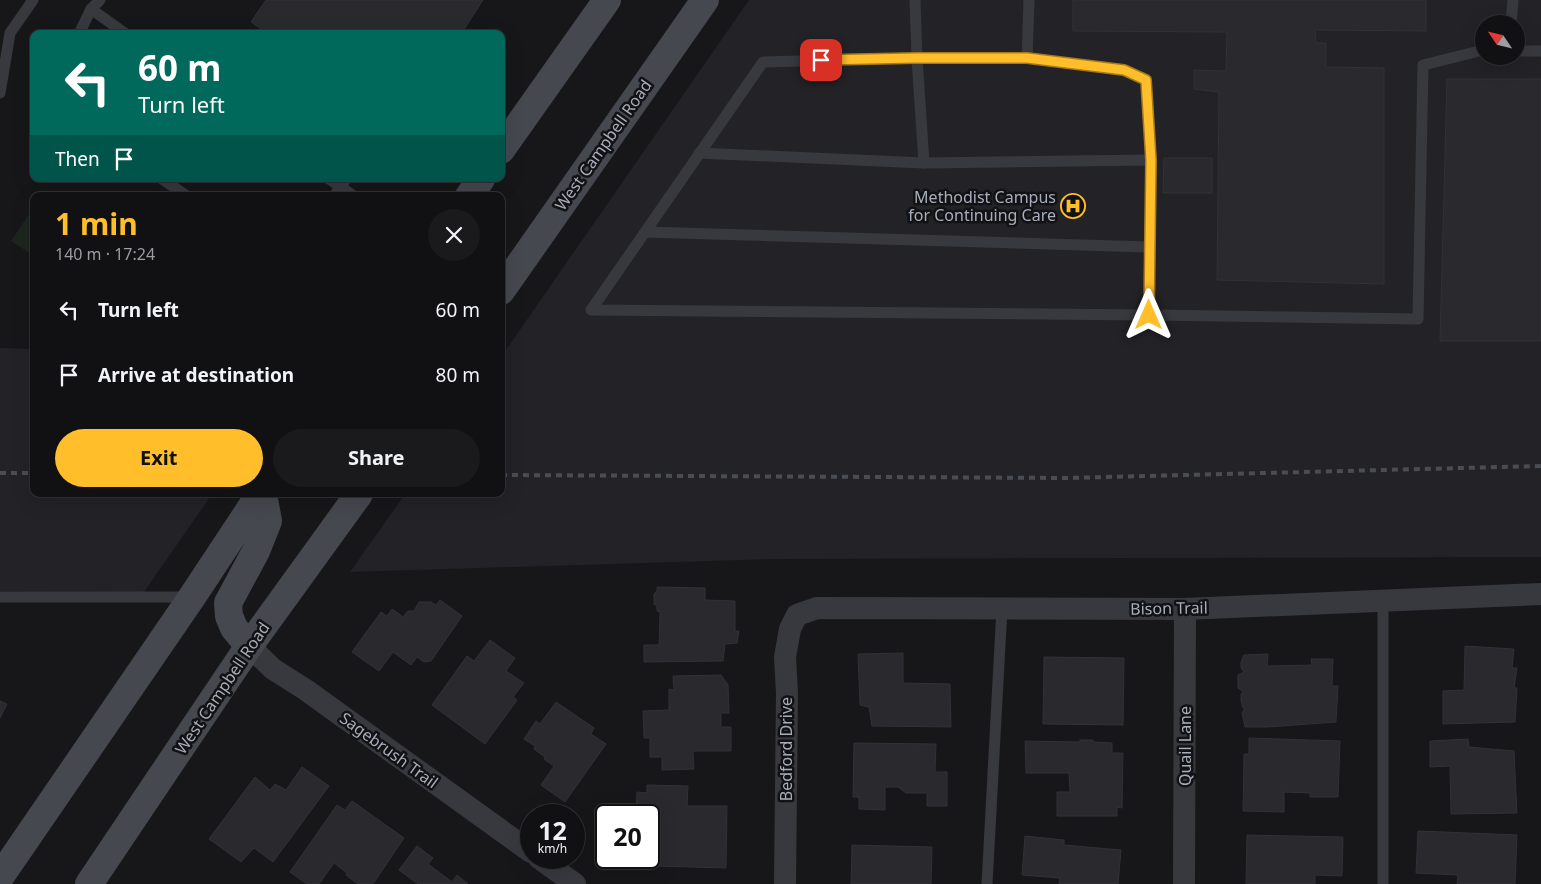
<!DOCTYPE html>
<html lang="en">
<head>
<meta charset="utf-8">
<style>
	body { margin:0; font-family:"Noto Sans",sans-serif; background:#1a1a1d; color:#f1f3f6; height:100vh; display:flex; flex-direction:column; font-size:19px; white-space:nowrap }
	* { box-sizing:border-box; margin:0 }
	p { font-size:16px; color:#9c9da0 }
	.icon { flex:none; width:28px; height:28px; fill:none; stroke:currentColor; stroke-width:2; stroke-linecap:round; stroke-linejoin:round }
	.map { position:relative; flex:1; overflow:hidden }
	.sheet { position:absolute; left:30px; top:192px; width:475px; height:305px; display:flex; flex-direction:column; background:#111114; border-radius:10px; box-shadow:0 5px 20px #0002,0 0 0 1px #303134 }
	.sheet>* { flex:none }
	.guide { position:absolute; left:30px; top:30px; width:475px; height:152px; border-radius:10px; box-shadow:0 5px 20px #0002,0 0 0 1px #303134; background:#00695c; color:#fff; overflow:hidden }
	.needle { width:32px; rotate:305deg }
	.tools { position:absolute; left:1475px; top:15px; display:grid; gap:10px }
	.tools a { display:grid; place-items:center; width:50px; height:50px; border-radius:50%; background:#111114; box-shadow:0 5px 20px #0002,0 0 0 1px #303134; font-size:25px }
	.speed { position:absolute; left:520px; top:804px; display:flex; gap:10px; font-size:25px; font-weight:700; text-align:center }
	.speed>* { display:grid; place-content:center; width:65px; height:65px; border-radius:50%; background:#111114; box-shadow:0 5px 20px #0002,0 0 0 1px #303134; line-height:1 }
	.speed small { font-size:12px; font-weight:400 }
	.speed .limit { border:2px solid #111; border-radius:8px; background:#fff; color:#111 }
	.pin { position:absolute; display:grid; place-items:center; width:42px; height:42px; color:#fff; margin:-21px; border-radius:10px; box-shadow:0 2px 8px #0006 }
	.me { position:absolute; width:55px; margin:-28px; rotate:0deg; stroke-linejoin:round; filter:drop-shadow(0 0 4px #0008) }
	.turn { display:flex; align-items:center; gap:18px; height:105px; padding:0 25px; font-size:22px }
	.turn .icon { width:65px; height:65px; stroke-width:2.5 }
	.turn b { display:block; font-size:35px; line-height:42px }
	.then { display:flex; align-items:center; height:48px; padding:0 25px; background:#0003; gap:10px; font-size:19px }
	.round { display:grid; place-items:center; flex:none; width:52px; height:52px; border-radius:26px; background:#1a1a1d }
	.head { display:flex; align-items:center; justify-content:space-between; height:85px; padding:0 25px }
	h1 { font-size:30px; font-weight:700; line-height:38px; color:#ffbe2a }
	.primary-button { display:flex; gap:10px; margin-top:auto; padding:10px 25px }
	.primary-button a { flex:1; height:58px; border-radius:30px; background:#ffbe2a; color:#111; font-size:20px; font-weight:700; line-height:58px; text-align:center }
	.primary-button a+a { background:#1a1a1d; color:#f1f3f6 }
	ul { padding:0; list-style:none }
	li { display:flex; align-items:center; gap:15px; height:65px; padding:0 25px }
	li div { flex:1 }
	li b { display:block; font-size:19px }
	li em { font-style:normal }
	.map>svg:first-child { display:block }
	.built { fill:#232327; fill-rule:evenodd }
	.green { fill:#1c251e }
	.building { fill:#2a2a2e; stroke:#313136 }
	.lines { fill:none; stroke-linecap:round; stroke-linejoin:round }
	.service { stroke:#38393f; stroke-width:11 }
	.minor { stroke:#38393f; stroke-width:22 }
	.secondary { stroke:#45484f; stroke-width:28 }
	.rail { stroke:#4a4d54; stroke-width:4; stroke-dasharray:6 5; stroke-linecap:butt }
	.route-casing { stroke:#a67c1b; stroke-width:12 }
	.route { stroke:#ffbe2a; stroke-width:9 }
	.labels { text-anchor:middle; stroke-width:5; stroke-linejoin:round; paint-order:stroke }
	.street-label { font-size:16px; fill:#a8adbb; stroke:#121215 }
	.poi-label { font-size:16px; fill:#a8adbb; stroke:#121215; text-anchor:end }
</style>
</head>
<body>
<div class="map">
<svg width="1541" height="884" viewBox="0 0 1541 884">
	<rect width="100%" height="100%" fill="#17171a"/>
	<!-- built -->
	<g class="built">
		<path d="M749 0H1541V557L774 559 350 572 405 494H501V357ZM1484 24H1516V56H1484Z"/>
		<path d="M0 348 34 349V494H212L144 592 0 591Z"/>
	</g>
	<!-- green -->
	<path class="green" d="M31 211 34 213V256L11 241Z"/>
	<!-- building -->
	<g class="building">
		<path d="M266 0H483L461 34H268L251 22Z"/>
		<path d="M1073 0H1426V31L1315 30 1316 43H1326V67L1384 68V284L1217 280 1219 92 1194 89V70L1226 71 1227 32 1073 31Z"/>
		<path d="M1447 79H1541V341H1440Z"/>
		<path d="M1164 158H1212V193H1163Z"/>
		<path d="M657 587 705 588V600L735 601V631H739L737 643 725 644 723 661 644 662V645H659L660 612 657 611V606L654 604V594L657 591Z"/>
		<path d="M440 600 462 616 431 661 424 662 417 657 411 665 393 652 379 671 352 652 381 612 387 616 392 609 403 617 408 611H414L419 602H431L436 605Z"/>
		<path d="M490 640 515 658 506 671 524 683 513 697 517 700 485 744 432 705 467 656 474 661Z"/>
		<path d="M1465 646 1514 649 1512 668H1517L1514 688H1517L1515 722 1443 724V691L1464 690Z"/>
		<path d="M903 653V683L950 684 951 727 872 726 869 707 860 705 858 654Z"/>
		<path d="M1268 654 1267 666 1312 665 1311 659H1333L1332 686H1338L1336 722 1268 727H1245L1242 713 1245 708H1243L1241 701V694L1244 692 1238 688V675L1244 672 1241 668V662L1244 655Z"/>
		<path d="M1044 657 1124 658 1123 725 1043 724Z"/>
		<path d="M721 675 728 685 729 713H721V727H731V751H693L694 769 662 770V757H650V738H644L643 711 669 710V689L674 690 673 676Z"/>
		<path d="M0 701 7 704 0 718Z"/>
		<path d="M556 702 594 728 591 734 606 744 565 802 541 785 554 766 544 759 545 757 534 749 535 746 524 739 536 721 540 724Z"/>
		<path d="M1249 738 1340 741 1338 797H1310V793L1284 792V812L1243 811 1244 754H1249Z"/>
		<path d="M1468 739 1469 747 1514 751 1517 813 1451 814 1450 766 1430 767V741Z"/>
		<path d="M1080 740H1093V742L1112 743V753H1123L1122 808 1117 807V816H1057V792H1070L1069 773H1026L1025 741 1080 742Z"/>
		<path d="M854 743 936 744 935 772H947V806H927V793H906L898 787H885V810L859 809V797H853Z"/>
		<path d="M302 767 329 786 273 862 254 848 241 862 209 839 255 777 270 790 275 784 286 790Z"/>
		<path d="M647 785 688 786 687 806H727L726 868 655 866 656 823H649V815H636L637 792 647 793Z"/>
		<path d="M352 801 404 838 373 884H358L346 875 347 873 334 863 319 884H307L290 872 337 805 345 810Z"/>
		<path d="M1418 831 1517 835 1515 884H1457L1458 875 1416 873Z"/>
		<path d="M1247 835 1343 837 1342 876 1315 875V884H1246Z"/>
		<path d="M1025 836 1064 840V845L1121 850 1118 884H1059L1060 878 1022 875Z"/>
		<path d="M852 845 932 847 931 884H851Z"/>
		<path d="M417 846 433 858 428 864 452 882 457 875 468 884H418L399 870Z"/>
	</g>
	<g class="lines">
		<!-- service -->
		<g class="service">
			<path d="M915 0 917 58 924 163"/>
			<path d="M91 9 126 34"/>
			<path d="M1511 24 1513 0"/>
			<path d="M79 34 91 9 100 0"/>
			<path d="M1516 51H1541"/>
			<path d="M917 58H1027L1124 70 1146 80 1151 160 1149 315 591 310 763 62Z"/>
			<path d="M1027 58 1029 0"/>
			<path d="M0 93 10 33 33 0"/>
			<path d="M699 153 924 163 1151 160"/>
			<path d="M162 179 187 196"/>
			<path d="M329 179 354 196"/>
			<path d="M334 196 346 179"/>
			<path d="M645 232 1149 247"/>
			<path d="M1149 315 1418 319 1423 65 1479 51H1484"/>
			<path d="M0 597H191"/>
			<path d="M987 884 1002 608"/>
			<path d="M1383 884V600"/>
		</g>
		<!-- minor -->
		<g class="minor">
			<path d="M249 646 273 669 306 690 531 852"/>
			<path d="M539 858 575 884"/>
			<path d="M785 884 787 693 785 657 790 629 797 615 817 608 1185 609 1541 594"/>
			<path d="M1184 884 1185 609"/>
		</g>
		<!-- secondary -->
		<g class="secondary">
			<path d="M501 150 607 0"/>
			<path d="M469 196 481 179"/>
			<path d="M501 291 705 0"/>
			<path d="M249 646 234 628 229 616 228 603 256 551 268 521 263 494"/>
			<path d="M0 877 192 597 260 494"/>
			<path d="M89 884 249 646 359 494"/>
		</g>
		<!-- rail -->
		<g class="rail">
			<path d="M0 473H34"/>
			<path d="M501 475 1067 478 1541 466"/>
		</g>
	</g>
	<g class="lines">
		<defs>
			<path id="route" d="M821 60 916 58H1027L1124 70 1146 80 1151 160 1149 315"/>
		</defs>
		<!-- route casing -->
		<use href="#route" class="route-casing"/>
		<!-- route -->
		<use href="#route" class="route"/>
	</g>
	<!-- icons -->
	<defs>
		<symbol id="hospital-ring" viewBox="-11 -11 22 22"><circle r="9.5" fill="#121215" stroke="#ffbe2a" stroke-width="1.5"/><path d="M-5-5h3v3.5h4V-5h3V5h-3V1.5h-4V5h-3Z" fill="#ffbe2a"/></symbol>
	</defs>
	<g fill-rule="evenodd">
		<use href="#hospital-ring" x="1059" y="192" width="28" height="28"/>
	</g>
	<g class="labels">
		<!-- street labels -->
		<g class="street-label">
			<text transform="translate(603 145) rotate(-55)" y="6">West Campbell Road</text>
			<text transform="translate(1169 608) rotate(-1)" y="6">Bison Trail</text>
			<text transform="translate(222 688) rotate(-56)" y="6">West Campbell Road</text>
			<text transform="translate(1185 746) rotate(-90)" y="6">Quail Lane</text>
			<text transform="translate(786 749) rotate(-90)" y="6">Bedford Drive</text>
			<text transform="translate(389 750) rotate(36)" y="6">Sagebrush Trail</text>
		</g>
		<!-- poi labels -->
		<g class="poi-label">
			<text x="1056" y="203">Methodist Campus<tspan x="1056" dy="18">for Continuing Care</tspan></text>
		</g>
	</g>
</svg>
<div class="tools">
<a><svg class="needle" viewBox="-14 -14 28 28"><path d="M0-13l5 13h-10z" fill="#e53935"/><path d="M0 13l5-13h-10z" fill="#9c9da0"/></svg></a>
</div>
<div class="speed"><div>12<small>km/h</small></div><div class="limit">20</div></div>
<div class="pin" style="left:821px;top:60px;background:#d93025"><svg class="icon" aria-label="arrive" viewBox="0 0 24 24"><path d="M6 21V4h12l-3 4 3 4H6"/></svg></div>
<svg class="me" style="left:1149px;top:315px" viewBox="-20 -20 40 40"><path d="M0-17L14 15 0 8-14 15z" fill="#ffbe2a" stroke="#fff" stroke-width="4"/></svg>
<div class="guide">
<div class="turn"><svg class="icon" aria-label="left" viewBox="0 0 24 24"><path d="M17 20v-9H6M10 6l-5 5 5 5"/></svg><div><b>60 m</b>Turn left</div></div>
<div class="then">Then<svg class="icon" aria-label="arrive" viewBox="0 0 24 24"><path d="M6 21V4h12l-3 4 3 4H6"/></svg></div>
</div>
<section class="sheet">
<div class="head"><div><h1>1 min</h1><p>140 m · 17:24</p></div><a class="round"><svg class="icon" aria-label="close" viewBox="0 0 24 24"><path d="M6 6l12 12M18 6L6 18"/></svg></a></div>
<ul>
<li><svg class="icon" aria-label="left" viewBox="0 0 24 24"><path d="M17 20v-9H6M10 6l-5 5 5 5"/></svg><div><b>Turn left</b></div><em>60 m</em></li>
<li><svg class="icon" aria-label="arrive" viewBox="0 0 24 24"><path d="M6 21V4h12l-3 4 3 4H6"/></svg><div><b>Arrive at destination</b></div><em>80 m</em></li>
</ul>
<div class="primary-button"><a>Exit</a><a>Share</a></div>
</section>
</div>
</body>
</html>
